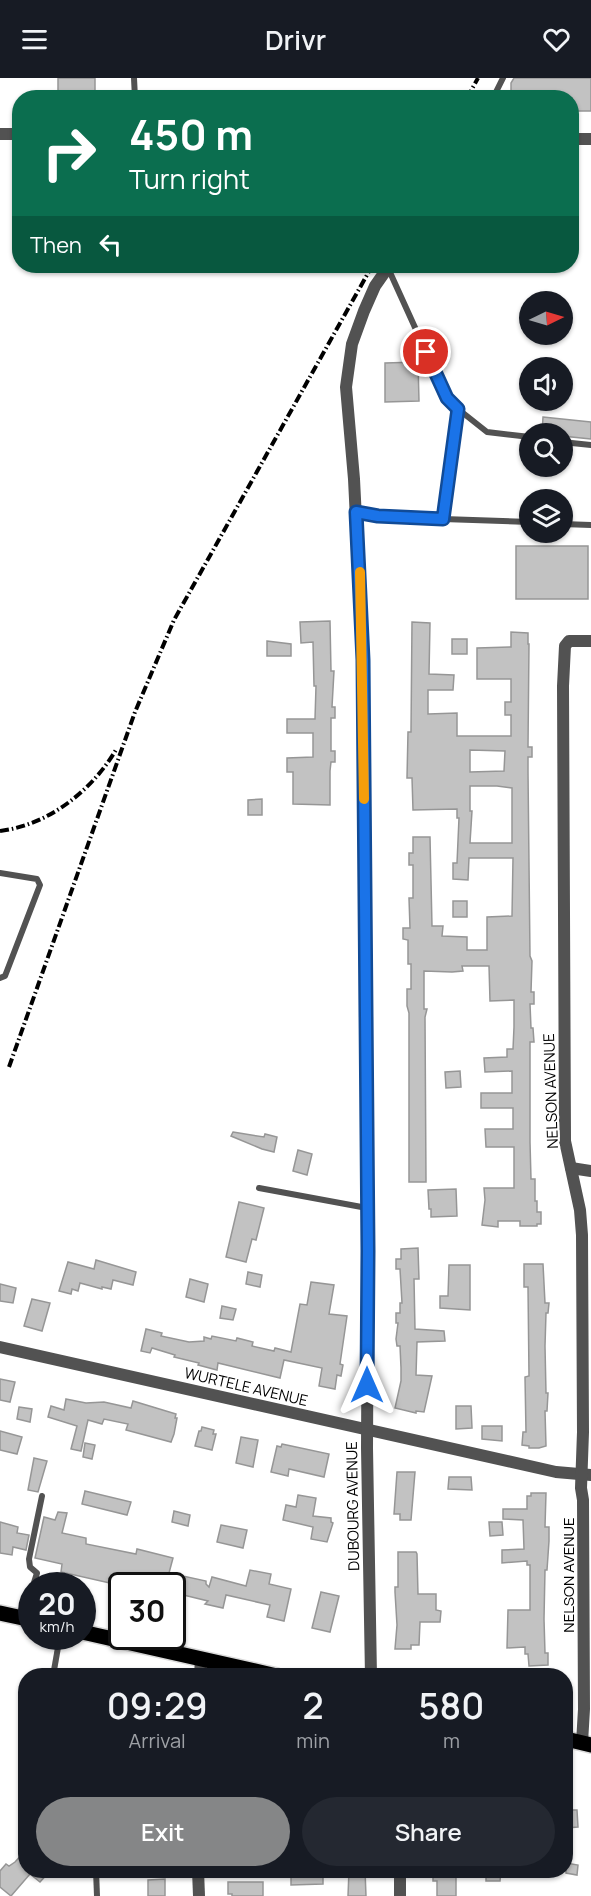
<!DOCTYPE html>
<html lang="en">
<head>
<meta charset="utf-8">
<style>
	body { margin:0; font-family:Manrope,sans-serif; background:#242831; color:#f1f3f6; height:100vh; display:flex; flex-direction:column; font-size:22px; white-space:nowrap }
	* { box-sizing:border-box; margin:0 }
	p { font-size:20px; color:#9ea1a6 }
	.icon { flex:none; width:33px; height:33px; fill:none; stroke:currentColor; stroke-width:2; stroke-linecap:round; stroke-linejoin:round }
	.map { position:relative; flex:1; overflow:hidden }
	.panel { position:absolute; left:18px; top:1590px; width:555px; height:210px; display:flex; flex-direction:column; background:#171b24; border-radius:24px; box-shadow:0 2px 4px #0004 }
	.panel>* { flex:none }
	.banner { position:absolute; left:12px; top:12px; width:567px; height:183px; border-radius:24px; box-shadow:0 2px 4px #0004; background:#0b6e4f; color:#fff; overflow:hidden }
	.needle { width:39px; rotate:85deg }
	.controls { position:absolute; left:519px; top:213px; display:grid; gap:12px }
	.controls a { display:grid; place-items:center; width:54px; height:54px; border-radius:50%; background:#171b24; box-shadow:0 2px 4px #0004; font-size:30px }
	.speed { position:absolute; left:18px; top:1494px; display:flex; gap:12px; font-size:30px; font-weight:700; text-align:center }
	.speed>* { display:grid; place-content:center; width:78px; height:78px; border-radius:50%; background:#171b24; box-shadow:0 2px 4px #0004; line-height:1 }
	.speed small { font-size:15px; font-weight:400 }
	.speed .limit { border:3px solid #111; border-radius:9px; background:#fff; color:#111 }
	.pin { position:absolute; display:grid; place-items:center; width:51px; height:51px; color:#fff; margin:-26px; border:3px solid #fff; border-radius:50%; box-shadow:0 2px 6px #0007 }
	.me { position:absolute; width:66px; margin:-33px; rotate:0deg; stroke-linejoin:round; filter:drop-shadow(0 0 4px #0008) }
	.turn { display:flex; align-items:center; gap:21px; height:126px; padding:0 18px; font-size:27px }
	.turn .icon { width:78px; height:78px; stroke-width:2.5 }
	.turn b { display:block; font-size:42px; line-height:51px }
	.then { display:flex; align-items:center; height:57px; padding:0 18px; background:#0003; gap:12px; font-size:22px }
	.eta { display:flex; justify-content:space-evenly; align-items:center; height:102px; text-align:center }
	.eta b { font-size:36px; font-weight:600; line-height:42px }
	.action { display:flex; gap:12px; margin-top:auto; padding:12px 18px }
	.action a { flex:1; height:69px; border-radius:36px; background:#858687; color:#fff; font-size:24px; font-weight:600; line-height:69px; text-align:center }
	.action a+a { background:#242831; color:#f1f3f6 }
	header { display:flex; justify-content:space-between; align-items:center; height:78px; padding:0 18px; background:#171b24; font-size:27px; font-weight:600 }
	.map>svg:first-child { display:block }
	.building { fill:#c2c2c2; stroke:#969696; stroke-width:1.5; fill-rule:evenodd }
	.lines { fill:none; stroke-linecap:round; stroke-linejoin:round }
	.primary-casing { stroke:#dbdbdb; stroke-width:18 }
	.service { stroke:#525252; stroke-width:6 }
	.minor { stroke:#525252; stroke-width:12 }
	.primary { stroke:#000; stroke-width:15 }
	.rail { stroke:#000; stroke-width:4; stroke-dasharray:9 3 1.5 3; stroke-linecap:butt }
	.route-casing { stroke:#114b97; stroke-width:15 }
	.route { stroke:#1a73e8; stroke-width:10 }
	.slow { stroke:#f59e0b; stroke-width:10 }
	.labels { text-anchor:middle; stroke-width:4.5; stroke-linejoin:round; paint-order:stroke }
	.street-label { font-size:15px; fill:#000; stroke:#fff }
</style>
</head>
<body>
<header><svg class="icon" aria-label="menu" viewBox="0 0 24 24"><path d="M4 6h16M4 12h16M4 18h16"/></svg>Drivr<svg class="icon" aria-label="heart" viewBox="0 0 24 24"><path d="M12 20l-8-8c-3-5 5-10 8-4 3-6 11-1 8 4z"/></svg></header>
<div class="map">
<svg width="591" height="1818" viewBox="0 0 591 1818">
	<rect width="100%" height="100%" fill="#fff"/>
	<!-- building -->
	<g class="building">
		<rect x="58" y="0" width="37" height="20"/>
		<path d="M514 0H591V33H572V20H511V5Z"/>
		<path d="M418 284 419 323 385 324V285Z"/>
		<path d="M543 339 591 344V361L562 358V356H542Z"/>
		<rect x="516" y="468" width="72" height="53"/>
		<path d="M330 543 331 593H334L332 629H335V640H331V673H335V684H331L330 693V727L293 726V694H287V680L313 679V655H287V641H315L316 608H314L313 564 301 565 300 544Z"/>
		<path d="M412 544 430 545 429 596 454 597 453 612H428V636L457 635V658H511V637H505V624H511V601H477V570L511 569V554L528 555V566H529L528 669H532V679H528V694L530 878 532 883 531 914H534V926H530L531 950H533L534 964H530V1064L531 1101H535V1123H537V1134H541V1146H537V1148H520V1143H498V1149L482 1147 485 1122 484 1110H514V1069H486L485 1051H513V1030H481V1015H512V993L485 994 484 980 507 979V971H513L514 949V922L490 923 489 888H462L463 893 452 894 424 893V931H427L425 939 426 1104H409V935L407 928V911H411V886H408V862L403 861V850H410L409 820H413V787H409V775H413V759H430L432 848H443L442 858 467 859V872H487V839L512 838 513 780H469L468 802 453 801V785H457L459 740H457V731L413 732 412 700H407L408 654H411ZM470 672 505 673 504 693 470 694ZM470 708H497L512 710V765H470L472 733H470Z"/>
		<rect x="452" y="561" width="15" height="15"/>
		<path d="M267 563 291 566V578H267Z"/>
		<path d="M262 721V737H248V722Z"/>
		<rect x="453" y="823" width="14" height="16"/>
		<path d="M460 993 461 1009 446 1010 445 994Z"/>
		<path d="M233 1054 264 1059 265 1056 277 1059 274 1074 262 1071 231 1058Z"/>
		<path d="M298 1072 312 1076 307 1097 293 1093Z"/>
		<path d="M456 1111 457 1138 431 1139V1131H429L428 1112Z"/>
		<path d="M239 1124 264 1130 256 1162 252 1161 246 1184 226 1179Z"/>
		<path d="M418 1170 419 1201H414L415 1251 444 1253 445 1263 417 1264 416 1297 432 1298 424 1334 416 1333V1335L395 1330 401 1303V1290L400 1268H397L396 1261 398 1245H396V1235H400V1225H402L400 1191H396V1181H401V1171Z"/>
		<path d="M96 1182 136 1194 133 1207 113 1202 111 1211 102 1209V1211L80 1205 78 1213 72 1211 71 1216 59 1213 68 1184 94 1191Z"/>
		<path d="M524 1186H543L545 1225H549L548 1235H546L545 1268 546 1315H548L547 1333H545L546 1368 539 1370H529V1368L522 1367 523 1354H526L525 1299 529 1298 528 1209H524Z"/>
		<path d="M449 1187H470V1232L440 1230V1218H448Z"/>
		<path d="M248 1194 262 1197 260 1209 246 1206Z"/>
		<path d="M190 1201 208 1206 204 1224 186 1219Z"/>
		<path d="M311 1204 334 1207 329 1236 347 1238 340 1286 343 1287 341 1298 337 1297 335 1311 319 1308 322 1290 284 1282 280 1300 218 1285 217 1292 198 1287 199 1285 174 1279 175 1277 152 1270 150 1275 141 1273 146 1251 162 1255 161 1258 189 1264 204 1263V1259L211 1261 212 1258 236 1263 237 1260 253 1264 252 1268 274 1273 275 1270 291 1274 300 1226 307 1227Z"/>
		<path d="M0 1206 16 1210 13 1225 0 1223Z"/>
		<path d="M32 1221 50 1225 42 1253 24 1248Z"/>
		<path d="M222 1228 236 1231 233 1242 220 1240Z"/>
		<path d="M0 1301 15 1304 10 1324 0 1322Z"/>
		<path d="M66 1321 86 1325 104 1324 131 1330 133 1323 176 1336 175 1340H177L174 1356 171 1364 126 1352 128 1346 104 1341 102 1346 88 1342 81 1373 71 1371 77 1348 48 1339 51 1328 64 1332Z"/>
		<path d="M456 1328H471L472 1350 456 1351Z"/>
		<path d="M19 1329 32 1331 30 1344 17 1341Z"/>
		<path d="M482 1348H502V1363L482 1361Z"/>
		<path d="M202 1349 214 1352 213 1356H216L212 1372 195 1368 199 1353H201Z"/>
		<path d="M0 1353 22 1359 17 1376 0 1372Z"/>
		<path d="M241 1359 258 1362 253 1389 236 1385Z"/>
		<path d="M85 1365 95 1367 92 1381 83 1379Z"/>
		<path d="M282 1366 329 1376 324 1399 289 1391 288 1398 271 1394 277 1368 281 1369Z"/>
		<path d="M34 1380 47 1383 38 1414 28 1412Z"/>
		<path d="M397 1394H415L411 1442H400V1436H394Z"/>
		<path d="M449 1399H471L472 1412 448 1411Z"/>
		<path d="M85 1413 131 1424 127 1437 82 1426Z"/>
		<path d="M531 1415H546L545 1449H549V1463L547 1492H545L544 1541 545 1575H548V1587L529 1588 528 1576H525V1569L507 1570 508 1532H530V1487H527V1483L502 1485V1472L524 1471 523 1442 503 1441V1431H527V1418H531Z"/>
		<path d="M298 1417 316 1420 313 1438 331 1440V1444L333 1445 327 1464 311 1461 313 1449 283 1442 286 1427 296 1429Z"/>
		<path d="M174 1433 190 1437 188 1448 172 1444Z"/>
		<path d="M58 1434 67 1435 62 1455 86 1460V1466L136 1476 137 1471 173 1480 169 1495 206 1503V1506L209 1509 212 1499 246 1508 250 1492 271 1496 269 1506 291 1511 284 1543 267 1539 270 1527 226 1517 223 1530 205 1526 208 1523 175 1515 177 1508H123L61 1494 62 1486 35 1480 44 1439 55 1442Z"/>
		<path d="M0 1444 18 1449 17 1455 29 1457 26 1472 13 1469 12 1477 0 1475Z"/>
		<path d="M489 1444H502L503 1457 490 1458Z"/>
		<path d="M221 1447 247 1452 243 1470 217 1464Z"/>
		<path d="M398 1474H416L417 1476 418 1516H436V1532L441 1533 440 1544H420L419 1567H411V1571H395L397 1547 395 1514V1509H398Z"/>
		<path d="M321 1514 339 1518 330 1554 312 1550Z"/>
		<path d="M566 1732H577L578 1749 566 1750Z"/>
		<path d="M26 1772V1792H51L40 1804 30 1796 11 1818 0 1809V1793L6 1786 9 1788 15 1784Z"/>
		<path d="M566 1785 578 1787 577 1797 566 1795Z"/>
		<path d="M291 1792H323V1806L291 1807Z"/>
		<path d="M349 1792H365L366 1818H348Z"/>
		<path d="M433 1792H456V1818H437V1803H433Z"/>
		<path d="M486 1792H501L500 1803H486Z"/>
		<path d="M165 1801V1818H148V1802Z"/>
		<path d="M228 1804H263V1818H232V1816H228Z"/>
	</g>
	<g class="lines">
		<defs>
			<g id="primary">
				<path d="M0 1535 32 1542"/>
				<path d="M82 1554 277 1598"/>
				<path d="M566 1661 591 1667"/>
			</g>
		</defs>
		<!-- primary casing -->
		<use href="#primary" class="primary-casing"/>
		<!-- service -->
		<g class="service">
			<path d="M134 0 135 20"/>
			<path d="M493 20 503 0"/>
			<path d="M388 190 447 320 458 331 487 354 530 359"/>
			<path d="M562 364 591 367"/>
			<path d="M356 434 378 438 443 441 458 331"/>
			<path d="M443 441 530 444"/>
			<path d="M562 446 591 447"/>
			<path d="M0 795 37 801 40 807 5 898 0 900"/>
			<path d="M259 1110 367 1130"/>
			<path d="M33 1508 37 1495 30 1489 29 1481 42 1418"/>
			<path d="M21 1539 32 1511"/>
			<path d="M53 1598 60 1558"/>
			<path d="M96 1792 97 1818"/>
		</g>
		<!-- minor -->
		<g class="minor">
			<path d="M0 56H20"/>
			<path d="M572 61H591"/>
			<path d="M571 1090 591 1093"/>
			<path d="M0 1269 556 1394 591 1397"/>
			<path d="M200 1598 201 1580"/>
			<path d="M371 1598 367 1370 368 1173 363 582 354 401 346 309 352 266 364 233 375 208 389 188"/>
			<path d="M582 1665 584 1631 583 1422 581 1410 583 1354 582 1157 580 1132 565 1063 563 608 565 568 569 563H591"/>
			<path d="M198 1792 199 1818"/>
			<path d="M400 1792V1818"/>
		</g>
		<!-- primary -->
		<use href="#primary" class="primary"/>
		<!-- rail -->
		<g class="rail">
			<path d="M467 20 478 0"/>
			<path d="M0 753C49 747 93 712 117 670"/>
			<path d="M9 989 135 634 174 542 372 188"/>
		</g>
	</g>
	<g class="lines">
		<defs>
			<path id="route" d="M367 1307 368 1173 363 582 356 434 378 438 443 441 458 331 447 320 426 274"/>
		</defs>
		<!-- route casing -->
		<use href="#route" class="route-casing"/>
		<!-- route -->
		<use href="#route" class="route"/>
		<!-- slow -->
		<path class="slow" d="M360 494 364 721"/>
	</g>
	<g class="labels">
		<!-- street labels -->
		<g class="street-label">
			<text transform="translate(551 1013) rotate(-92)" y="5">NELSON AVENUE</text>
			<text transform="translate(246 1309) rotate(13)" y="5">WURTELE AVENUE</text>
			<text transform="translate(353 1428) rotate(-91)" y="5">DUBOURG AVENUE</text>
			<text transform="translate(569 1497) rotate(-90)" y="5">NELSON AVENUE</text>
		</g>
	</g>
</svg>
<div class="controls">
<a><svg class="needle" viewBox="-14 -14 28 28"><path d="M0-13l5 13h-10z" fill="#e53935"/><path d="M0 13l5-13h-10z" fill="#9ea1a6"/></svg></a>
<a><svg class="icon" aria-label="sound" viewBox="0 0 24 24"><path d="M4 9h4l5-4v14l-5-4H4zM17 9q2 3 0 6"/></svg></a>
<a><svg class="icon" aria-label="search" viewBox="0 0 24 24"><circle cx="10" cy="10" r="6"/><path d="M15 15l6 6"/></svg></a>
<a><svg class="icon" aria-label="layers" viewBox="0 0 24 24"><path d="M12 4l9 5-9 5-9-5zM3 14l9 5 9-5"/></svg></a>
</div>
<div class="speed"><div>20<small>km/h</small></div><div class="limit">30</div></div>
<div class="pin" style="left:426px;top:274px;background:#d93025"><svg class="icon" aria-label="arrive" viewBox="0 0 24 24"><path d="M6 21V4h12l-3 4 3 4H6"/></svg></div>
<svg class="me" style="left:367px;top:1307px" viewBox="-20 -20 40 40"><path d="M0-17L14 15 0 8-14 15z" fill="#1a73e8" stroke="#fff" stroke-width="4"/></svg>
<div class="banner">
<div class="turn"><svg class="icon" aria-label="right" viewBox="0 0 24 24"><path d="M7 20v-9h11M14 6l5 5-5 5"/></svg><div><b>450 m</b>Turn right</div></div>
<div class="then">Then<svg class="icon" aria-label="left" viewBox="0 0 24 24"><path d="M17 20v-9H6M10 6l-5 5 5 5"/></svg></div>
</div>
<section class="panel">
<div class="eta">
<div><b>09:29</b><p>Arrival</p></div>
<div><b>2</b><p>min</p></div>
<div><b>580</b><p>m</p></div>
</div>
<div class="action"><a>Exit</a><a>Share</a></div>
</section>
</div>
</body>
</html>
